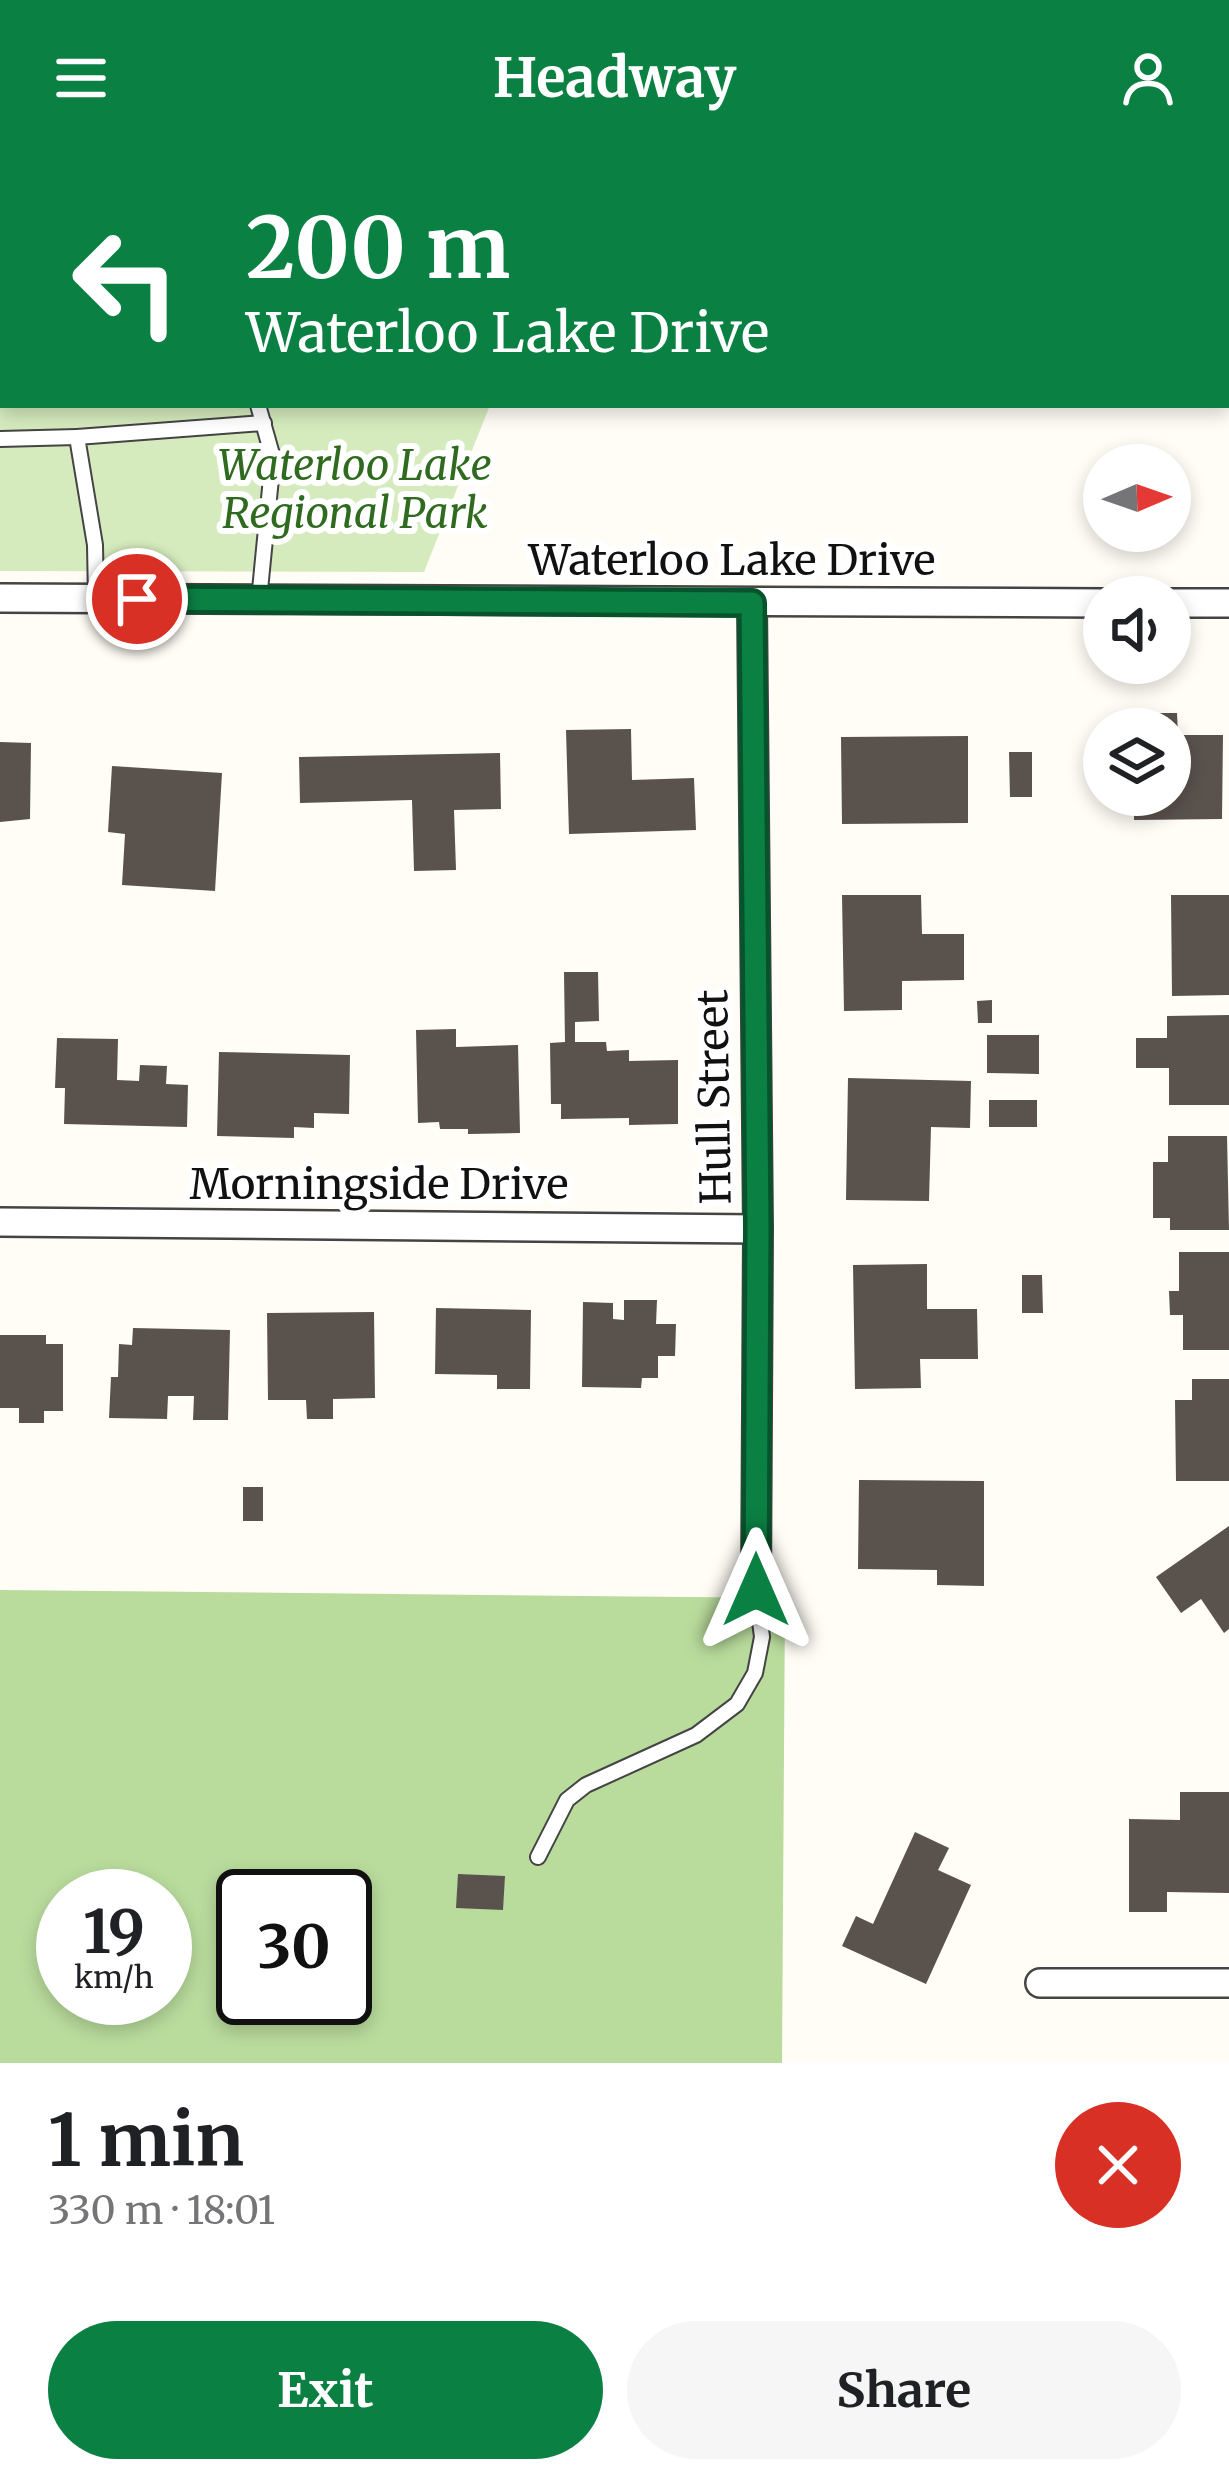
<!DOCTYPE html>
<html lang="en">
<head>
<meta charset="utf-8">
<style>
	body { margin:0; font-family:Merriweather,serif; background:#f6f6f6; color:#202124; height:100vh; display:flex; flex-direction:column; font-size:45px; white-space:nowrap }
	* { box-sizing:border-box; margin:0 }
	p { font-size:39px; color:#757577 }
	.icon { flex:none; width:66px; height:66px; fill:none; stroke:currentColor; stroke-width:2; stroke-linecap:round; stroke-linejoin:round }
	.map { position:relative; height:1907px; overflow:hidden }
	.side { display:flex; flex-direction:column; background:#fff; flex:1 }
	.side>* { flex:none }
	.hud { position:absolute; left:0px; top:0px; width:1230px; height:252px; box-shadow:0 6px 18px #0003; background:#0b8043; color:#fff; overflow:hidden }
	.needle { width:78px; rotate:88deg }
	.controls { position:absolute; left:1083px; top:288px; display:grid; gap:24px }
	.controls a { display:grid; place-items:center; width:108px; height:108px; border-radius:50%; background:#fff; box-shadow:0 6px 18px #0003; font-size:60px }
	.speed { position:absolute; left:36px; top:1713px; display:flex; gap:24px; font-size:60px; font-weight:700; text-align:center }
	.speed>* { display:grid; place-content:center; width:156px; height:156px; border-radius:50%; background:#fff; box-shadow:0 6px 18px #0003; line-height:1 }
	.speed small { font-size:30px; font-weight:400 }
	.speed .limit { border:6px solid #111; border-radius:18px; background:#fff; color:#111 }
	.pin { position:absolute; display:grid; place-items:center; width:102px; height:102px; color:#fff; margin:-51px; border:6px solid #fff; border-radius:50%; box-shadow:0 3px 12px #0007 }
	.me { position:absolute; width:132px; margin:-66px; rotate:0deg; stroke-linejoin:round; filter:drop-shadow(0 0 9px #0008) }
	.turn { display:flex; align-items:center; gap:42px; height:252px; padding:0 48px; font-size:54px }
	.turn .icon { width:156px; height:156px; stroke-width:2.5 }
	.turn b { display:block; font-size:84px; line-height:102px }
	.round { display:grid; place-items:center; flex:none; width:126px; height:126px; border-radius:63px; background:#f6f6f6 }
	.head { display:flex; align-items:center; justify-content:space-between; height:204px; padding:0 48px }
	h1 { font-size:72px; font-weight:700; line-height:90px }
	.action { display:flex; gap:24px; margin-top:auto; padding:24px 48px }
	.action a { flex:1; height:138px; border-radius:72px; background:#0b8043; color:#fff; font-size:48px; font-weight:700; line-height:138px; text-align:center }
	.action a+a { background:#f6f6f6; color:#202124 }
	header { display:flex; justify-content:space-between; align-items:center; height:156px; padding:0 48px; background:#0b8043; color:#fff; font-size:54px; font-weight:700 }
	.map>svg:first-child { display:block }
	.green { fill:#d5ebbd }
	.forest { fill:#b9dc9c; fill-rule:evenodd }
	.building { fill:#5a524d }
	.lines { fill:none; stroke-linecap:round; stroke-linejoin:round }
	.service-casing { stroke:#444; stroke-width:18 }
	.minor-casing { stroke:#444; stroke-width:32 }
	.path { stroke:#333; stroke-width:6; stroke-dasharray:12 6; stroke-linecap:butt }
	.service { stroke:#fff; stroke-width:14 }
	.minor { stroke:#fff; stroke-width:27 }
	.route-casing { stroke:#07532c; stroke-width:30 }
	.route { stroke:#0b8043; stroke-width:21 }
	.labels { text-anchor:middle; stroke-width:12; stroke-linejoin:round; paint-order:stroke }
	.park-label { font-size:42px; font-style:italic; fill:#2f6b1f; stroke:#fff }
	.street-label { font-size:42px; fill:#111; stroke:#fff }
</style>
</head>
<body>
<header><svg class="icon" aria-label="menu" viewBox="0 0 24 24"><path d="M4 6h16M4 12h16M4 18h16"/></svg>Headway<svg class="icon" aria-label="person" viewBox="0 0 24 24"><circle cx="12" cy="8" r="4"/><path d="M4 21q1-7 8-7t8 7"/></svg></header>
<div class="map">
<svg width="1229" height="1907" viewBox="0 0 1229 1907">
	<rect width="100%" height="100%" fill="#fffdf5"/>
	<!-- green -->
	<path class="green" d="M0 0H1229V216L1227 3H3V249H490L424 416 0 415Z"/>
	<!-- forest -->
	<path class="forest" d="M0 1434 785 1442 782 1907H0ZM63 1740H165V1842H63ZM243 1740H345V1842H243Z"/>
	<!-- building -->
	<g class="building">
		<path d="M1134 557H1177L1178 579H1223L1222 663 1134 664V639H1170V573H1134Z"/>
		<path d="M631 573 632 624 694 622 696 674 569 678 566 574Z"/>
		<path d="M968 580V667L842 668 841 581Z"/>
		<path d="M0 586 31 587 30 663 0 666Z"/>
		<path d="M1009 596H1032V641H1010Z"/>
		<path d="M500 597 501 653 454 654 456 714 414 715 412 644 300 647 299 601Z"/>
		<path d="M112 610 222 617 215 735 122 729 125 678 108 676Z"/>
		<path d="M842 739H921L922 778H964V824L902 825V854L844 855Z"/>
		<path d="M1171 739H1229V839L1172 840Z"/>
		<path d="M564 816H598L599 865 575 866V886H606L607 895 629 894V905L678 904V968L629 969V962L561 963V948H551L550 887 565 886Z"/>
		<path d="M992 844V867H978L977 845Z"/>
		<path d="M1229 859V949H1169V912H1136V882H1167V860Z"/>
		<path d="M456 873V891L518 889 520 977 468 978V973H440L439 966 418 967 416 874Z"/>
		<path d="M987 879H1039V918L987 917Z"/>
		<path d="M57 882 118 883 117 924 139 925 140 909 167 910 166 928 188 929 187 971 64 968 65 932H55Z"/>
		<path d="M219 896 350 899 349 958 314 957V972L294 971V982L217 980Z"/>
		<path d="M848 922 971 925 970 972 931 971 929 1045 846 1044Z"/>
		<rect x="989" y="944" width="48" height="27"/>
		<path d="M1168 980H1227L1229 1074H1170V1062H1153V1006H1168Z"/>
		<path d="M1179 1096H1229V1194H1183V1159H1170L1169 1135H1179Z"/>
		<path d="M927 1108V1153H977L978 1203H920L921 1232 855 1233 853 1109Z"/>
		<path d="M1022 1119H1042L1043 1157H1022Z"/>
		<path d="M624 1144H657L656 1168H676L675 1200H658V1222H642L641 1232 582 1231 583 1146 613 1147V1163L624 1164Z"/>
		<path d="M436 1152 531 1154 530 1233H497V1219L435 1218Z"/>
		<path d="M374 1156 375 1242 333 1243V1263H307L306 1244H268L267 1157Z"/>
		<path d="M133 1172 230 1174 228 1264H193L194 1240H168L167 1263 109 1262 111 1221H118L119 1188 132 1189Z"/>
		<path d="M0 1179H46V1188H63V1255H44V1267H19V1252H0Z"/>
		<path d="M1192 1223H1229V1325H1176L1175 1244H1192Z"/>
		<path d="M859 1324 984 1325V1430L937 1429V1414L858 1413Z"/>
		<rect x="243" y="1331" width="20" height="34"/>
		<path d="M1229 1370V1473L1224 1477 1201 1443 1181 1457 1156 1421Z"/>
		<path d="M1180 1636H1229V1737L1167 1736V1756H1129V1663L1180 1664Z"/>
		<path d="M915 1676 949 1692 938 1714 971 1729 926 1828 842 1790 856 1760 873 1768Z"/>
		<path d="M458 1718 505 1720 503 1754 456 1752Z"/>
	</g>
	<g class="lines">
		<defs>
			<g id="service">
				<path d="M143 0 145 3"/>
				<path d="M258 249 273 302 259 444"/>
				<path d="M0 283 77 281"/>
				<path d="M96 442 95 389 77 281 264 267"/>
				<path d="M538 1701 567 1644 586 1629 696 1579 737 1548 755 1517 762 1481 756 1434"/>
			</g>
			<g id="minor">
				<path d="M0 442 1104 447"/>
				<path d="M752 447 758 1073 756 1434"/>
				<path d="M1170 447H1229"/>
				<path d="M0 1066 758 1073"/>
				<path d="M1040 1827H1229"/>
			</g>
		</defs>
		<!-- service casing -->
		<use href="#service" class="service-casing"/>
		<!-- minor casing -->
		<use href="#minor" class="minor-casing"/>
		<!-- path -->
		<g class="path">
			<path d="M310 0 311 3"/>
			<path d="M86 3 94 0"/>
			<path d="M0 7H3"/>
		</g>
		<!-- service -->
		<use href="#service" class="service"/>
		<!-- minor -->
		<use href="#minor" class="minor"/>
	</g>
	<g class="lines">
		<defs>
			<path id="route" d="M137 443 752 447 758 1072 756 1434"/>
		</defs>
		<!-- route casing -->
		<use href="#route" class="route-casing"/>
		<!-- route -->
		<use href="#route" class="route"/>
	</g>
	<g class="labels">
		<!-- park labels -->
		<g class="park-label">
			<text x="355" y="324">Waterloo Lake<tspan x="355" dy="48">Regional Park</tspan></text>
		</g>
		<!-- street labels -->
		<g class="street-label">
			<text x="732" y="419">Waterloo Lake Drive</text>
			<text transform="translate(714 941) rotate(-91)" y="15">Hull Street</text>
			<text x="379" y="1043">Morningside Drive</text>
		</g>
	</g>
</svg>
<div class="controls">
<a><svg class="needle" viewBox="-14 -14 28 28"><path d="M0-13l5 13h-10z" fill="#e53935"/><path d="M0 13l5-13h-10z" fill="#757577"/></svg></a>
<a><svg class="icon" aria-label="sound" viewBox="0 0 24 24"><path d="M4 9h4l5-4v14l-5-4H4zM17 9q2 3 0 6"/></svg></a>
<a><svg class="icon" aria-label="layers" viewBox="0 0 24 24"><path d="M12 4l9 5-9 5-9-5zM3 14l9 5 9-5"/></svg></a>
</div>
<div class="speed"><div>19<small>km/h</small></div><div class="limit">30</div></div>
<div class="pin" style="left:137px;top:443px;background:#d93025"><svg class="icon" aria-label="arrive" viewBox="0 0 24 24"><path d="M6 21V4h12l-3 4 3 4H6"/></svg></div>
<svg class="me" style="left:756px;top:1434px" viewBox="-20 -20 40 40"><path d="M0-17L14 15 0 8-14 15z" fill="#0b8043" stroke="#fff" stroke-width="4"/></svg>
<div class="hud">
<div class="turn"><svg class="icon" aria-label="left" viewBox="0 0 24 24"><path d="M17 20v-9H6M10 6l-5 5 5 5"/></svg><div><b>200 m</b>Waterloo Lake Drive</div></div>
</div>
</div>
<section class="side">
<div class="head"><div><h1>1 min</h1><p>330 m · 18:01</p></div><a class="round" style="background:#d93025;color:#fff"><svg class="icon" aria-label="close" viewBox="0 0 24 24"><path d="M6 6l12 12M18 6L6 18"/></svg></a></div>
<div class="action"><a>Exit</a><a>Share</a></div>
</section>
</body>
</html>
